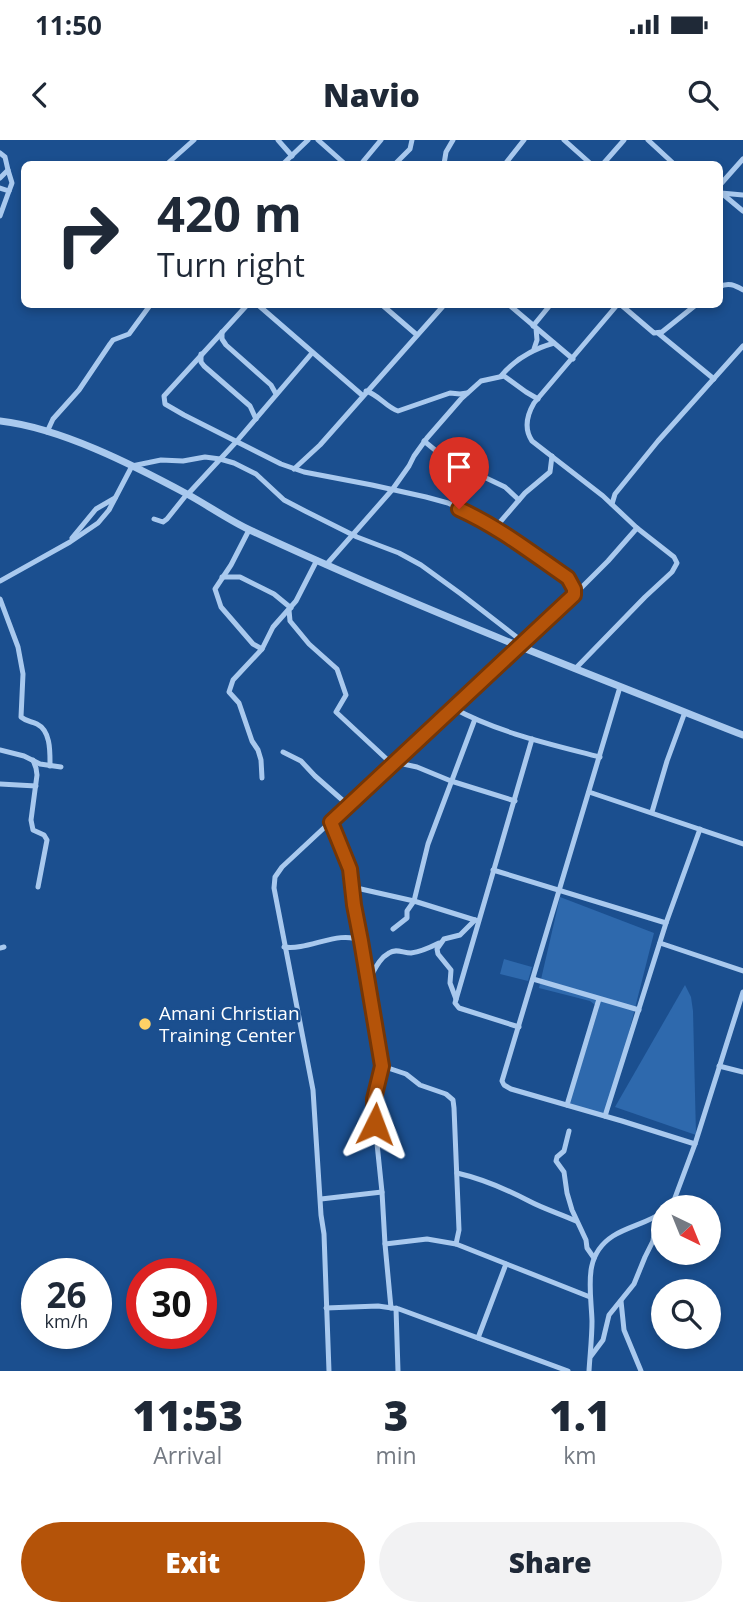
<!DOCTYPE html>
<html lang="en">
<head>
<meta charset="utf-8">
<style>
	body { margin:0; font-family:"Open Sans",sans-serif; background:#f2f2f3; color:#1f2937; height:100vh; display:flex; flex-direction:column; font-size:26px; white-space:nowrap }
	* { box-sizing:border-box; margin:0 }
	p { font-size:23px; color:#747a83 }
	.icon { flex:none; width:38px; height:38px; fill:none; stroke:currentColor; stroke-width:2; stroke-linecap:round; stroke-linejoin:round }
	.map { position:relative; height:1231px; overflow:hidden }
	.side { display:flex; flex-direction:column; background:#fff; flex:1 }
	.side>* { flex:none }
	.guide { position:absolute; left:21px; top:21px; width:702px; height:147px; border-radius:10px; box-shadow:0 4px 10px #0003; background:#fff; color:#1f2937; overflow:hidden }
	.needle { width:46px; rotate:137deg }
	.tools { position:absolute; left:651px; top:1055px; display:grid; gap:14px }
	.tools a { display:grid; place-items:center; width:70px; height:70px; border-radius:50%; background:#fff; box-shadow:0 4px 10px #0003; font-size:35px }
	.speed { position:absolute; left:21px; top:1118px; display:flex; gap:14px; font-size:35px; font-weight:700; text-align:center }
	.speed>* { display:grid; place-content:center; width:91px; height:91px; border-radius:50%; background:#fff; box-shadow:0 4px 10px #0003; line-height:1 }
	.speed small { font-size:18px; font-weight:400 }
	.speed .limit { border:10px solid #d22; background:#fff; color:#111 }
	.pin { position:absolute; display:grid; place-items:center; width:60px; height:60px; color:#fff; margin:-72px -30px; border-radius:50% 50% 50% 0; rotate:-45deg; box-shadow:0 0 7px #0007 }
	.pin .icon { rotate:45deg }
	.me { position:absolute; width:77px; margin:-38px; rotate:3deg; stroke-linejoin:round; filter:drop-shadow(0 0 5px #0008) }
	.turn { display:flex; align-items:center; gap:24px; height:147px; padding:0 21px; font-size:32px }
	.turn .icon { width:91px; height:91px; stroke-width:2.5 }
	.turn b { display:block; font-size:49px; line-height:60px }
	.eta { display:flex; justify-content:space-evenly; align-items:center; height:119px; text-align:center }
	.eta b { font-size:42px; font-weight:800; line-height:49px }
	.cta { display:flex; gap:14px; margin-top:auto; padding:14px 21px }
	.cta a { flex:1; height:80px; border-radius:42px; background:#b45309; color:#fff; font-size:28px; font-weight:800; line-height:80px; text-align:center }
	.cta a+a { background:#f2f2f3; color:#1f2937 }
	.status { display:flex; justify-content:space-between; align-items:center; height:49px; padding:0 35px; background:#fff; direction:ltr }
	.status svg { height:19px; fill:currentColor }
	header { display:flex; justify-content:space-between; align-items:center; height:91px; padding:0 21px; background:#fff; font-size:32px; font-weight:800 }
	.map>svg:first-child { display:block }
	.green { fill:#2e69ad }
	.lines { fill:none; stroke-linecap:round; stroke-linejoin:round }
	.minor { stroke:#a9c9ee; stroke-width:5 }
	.tertiary { stroke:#a9c9ee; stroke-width:7 }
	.route-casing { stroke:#753606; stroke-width:18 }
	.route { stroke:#b45309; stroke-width:12 }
	.poi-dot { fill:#ffd166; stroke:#1b4f8f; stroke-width:2.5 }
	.labels { text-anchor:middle; stroke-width:5; stroke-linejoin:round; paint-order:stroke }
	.poi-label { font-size:19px; fill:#fff; stroke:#1b4f8f; text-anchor:start }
</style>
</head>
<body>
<div class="status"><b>11:50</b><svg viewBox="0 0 49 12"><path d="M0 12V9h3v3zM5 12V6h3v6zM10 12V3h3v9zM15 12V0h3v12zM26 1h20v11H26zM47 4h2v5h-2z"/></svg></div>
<header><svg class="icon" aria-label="back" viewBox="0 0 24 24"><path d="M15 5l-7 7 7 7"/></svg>Navio<svg class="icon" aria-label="search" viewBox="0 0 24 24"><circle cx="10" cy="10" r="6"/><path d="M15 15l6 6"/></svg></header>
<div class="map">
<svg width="743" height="1231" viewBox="0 0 743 1231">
	<rect width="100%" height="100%" fill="#1b4f8f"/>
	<!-- green -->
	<g class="green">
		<path d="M560 757 654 793 607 979 568 967 599 868 590 861 539 848Z"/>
		<path d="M504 819 532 827 528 841 500 834Z"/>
		<path d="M685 845 691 857 693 871 696 995 615 967Z"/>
	</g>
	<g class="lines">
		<!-- minor -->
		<g class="minor">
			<path d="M278 0 292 16"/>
			<path d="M318 0 345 24"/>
			<path d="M564 0 591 24"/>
			<path d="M648 0 674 24"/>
			<path d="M0 13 5 17 8 30 0 38"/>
			<path d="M167 24 194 0"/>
			<path d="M283 24 308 0"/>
			<path d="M361 24 381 0"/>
			<path d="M395 24 410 9 412 0"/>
			<path d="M444 24 446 12 453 0"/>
			<path d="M505 24 524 0"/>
			<path d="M603 24 624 0"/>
			<path d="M8 30 12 43 9 51"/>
			<path d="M719 46 743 19"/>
			<path d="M0 48 9 51 0 76"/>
			<path d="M719 51 743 71"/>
			<path d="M721 53 743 55"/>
			<path d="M719 147C728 142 735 145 743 150"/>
			<path d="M248 164 164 256 165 264 184 275 281 324 304 332 372 345 426 357 448 363 485 381 568 438 574 449V455"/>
			<path d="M257 164 362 255"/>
			<path d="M381 164 417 195"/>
			<path d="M508 164 573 219"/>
			<path d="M620 164 654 193 662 192 697 164"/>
			<path d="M533 186 551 164"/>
			<path d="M222 192V199L226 205 271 245 276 254"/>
			<path d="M658 193 714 239"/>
			<path d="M534 209 537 200 536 188"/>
			<path d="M201 214V222L204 226 250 266 256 279"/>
			<path d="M501 236C515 219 533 209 554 203"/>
			<path d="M366 251C379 255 386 267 398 271L450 253 460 254 467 253"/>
			<path d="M47 292 53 279 79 250 110 204 113 200 129 194 151 164"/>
			<path d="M424 301 446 319 505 347 519 360"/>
			<path d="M294 329 320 305 445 164"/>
			<path d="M188 354 236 302 312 213"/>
			<path d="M612 364 615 354 658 301 743 206"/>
			<path d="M154 379 163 382 167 379 187 354"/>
			<path d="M495 388 525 353 550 332 552 316"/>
			<path d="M249 390 231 425 215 449 221 467 253 504 262 509"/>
			<path d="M72 398 96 369 115 358"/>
			<path d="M326 425 392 350 409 326 414 316 427 298 461 259 481 241 504 236 526 252 538 259"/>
			<path d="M222 437H240L274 454 291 468"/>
			<path d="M0 441 70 402 98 383 109 370 132 326 161 320 183 321 205 317 220 319 234 323 256 334 284 360 305 371 357 397 399 413 421 425 461 454 523 502"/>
			<path d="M0 459 18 507 23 534 21 577C27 582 31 581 37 584 51 591 50 612 50 626"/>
			<path d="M289 470 290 481 309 504 337 529 346 555 336 572 392 624"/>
			<path d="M575 529 645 457 672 432 677 423 674 417 637 388 603 356 532 301C524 289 527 275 534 263L618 164"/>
			<path d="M620 547 502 941 504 945 511 949 622 981 695 1004"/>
			<path d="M453 568C499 593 550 604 600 617"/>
			<path d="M0 610 24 616 40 624 61 627"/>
			<path d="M283 612 301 621 315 636 348 665"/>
			<path d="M33 620 36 628 37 635 31 680 33 690 44 695 47 700 38 747"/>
			<path d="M394 622 417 627 451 641 515 661"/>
			<path d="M262 638 261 620 258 610 252 601 239 563 229 552 233 540 262 509 273 487 296 461 317 420"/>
			<path d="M0 644 36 646"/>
			<path d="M589 652 743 704"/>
			<path d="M652 672 667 621 685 572"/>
			<path d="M331 682 350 729 354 765 361 801 382 926 374 959 375 984 382 1052 385 1104 391 1168"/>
			<path d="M493 730 666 783"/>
			<path d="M352 747 414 761 478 781"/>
			<path d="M393 789 407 778V771L414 761 428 704 475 579"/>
			<path d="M660 803 743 831"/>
			<path d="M284 807C308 811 340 789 361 801"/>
			<path d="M0 808 4 807"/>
			<path d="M533 839 639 870"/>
			<path d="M368 841C374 832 378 819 389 813 396 808 403 813 411 813 420 812 431 807 439 803"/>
			<path d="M456 859 450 843 451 830 438 814 437 809 444 799 460 795 475 780"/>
			<path d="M519 887 459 868 455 863 532 599"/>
			<path d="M382 926 406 934 420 945 446 954 453 960 454 968 459 1090 456 1104 427 1099 385 1104"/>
			<path d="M719 926 743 932"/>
			<path d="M567 965 599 859"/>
			<path d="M605 976 666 783 700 689"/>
			<path d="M569 991 564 1011 557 1017 556 1021 564 1032 567 1053 572 1070 586 1100 587 1108 594 1118"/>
			<path d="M457 1033C483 1039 506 1049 529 1061 544 1069 561 1074 576 1081"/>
			<path d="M321 1059 382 1052"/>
			<path d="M670 1068 673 1063 695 1004 743 852"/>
			<path d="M456 1104 590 1157"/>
			<path d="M621 1161 624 1190 641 1231"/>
			<path d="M326 1168 378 1166 399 1169 568 1231"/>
			<path d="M396 1168 398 1231"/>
			<path d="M478 1198 506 1124"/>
			<path d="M591 1216 603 1200 609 1175 634 1144 645 1117 653 1101 655 1088V1078"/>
			<path d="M329 1231 324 1094 321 1075 313 950 274 748 275 737 282 727 574 455 608 421 637 388"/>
			<path d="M589 1231C590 1214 592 1198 592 1181 591 1149 582 1116 613 1096 629 1086 648 1083 663 1072"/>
		</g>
		<!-- tertiary -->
		<path class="tertiary" d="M0 281C61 288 133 325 187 354 209 366 230 381 252 391 413 466 578 530 743 595"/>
	</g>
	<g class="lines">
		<defs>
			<path id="route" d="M375 984 374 959 382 926 361 801 354 765 350 729 331 682 574 455V449L568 438C533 414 499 387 459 369"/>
		</defs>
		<!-- route casing -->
		<use href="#route" class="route-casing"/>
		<!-- route -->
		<use href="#route" class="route"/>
	</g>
	<!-- markers -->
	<circle class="poi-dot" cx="145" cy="884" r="7"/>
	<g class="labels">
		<!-- poi labels -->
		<g class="poi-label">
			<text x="159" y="880">Amani Christian<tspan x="159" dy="22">Training Center</tspan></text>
		</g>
	</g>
</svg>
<div class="tools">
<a><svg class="needle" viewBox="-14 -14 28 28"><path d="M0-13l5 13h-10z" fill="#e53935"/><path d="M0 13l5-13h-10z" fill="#747a83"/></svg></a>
<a><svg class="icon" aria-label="search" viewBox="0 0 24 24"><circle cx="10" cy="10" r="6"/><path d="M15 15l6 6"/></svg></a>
</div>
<div class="speed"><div>26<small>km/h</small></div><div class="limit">30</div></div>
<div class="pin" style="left:459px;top:369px;background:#d93025"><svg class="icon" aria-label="arrive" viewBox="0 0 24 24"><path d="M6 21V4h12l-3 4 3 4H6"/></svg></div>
<svg class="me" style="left:375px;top:984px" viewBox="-20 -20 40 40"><path d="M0-17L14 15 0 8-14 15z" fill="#b45309" stroke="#fff" stroke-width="4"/></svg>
<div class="guide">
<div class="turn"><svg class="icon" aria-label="right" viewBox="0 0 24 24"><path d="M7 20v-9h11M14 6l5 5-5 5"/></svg><div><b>420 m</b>Turn right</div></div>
</div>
</div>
<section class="side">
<div class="eta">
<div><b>11:53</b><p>Arrival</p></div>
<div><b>3</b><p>min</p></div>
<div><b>1.1</b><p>km</p></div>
</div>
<div class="cta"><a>Exit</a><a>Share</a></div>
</section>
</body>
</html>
